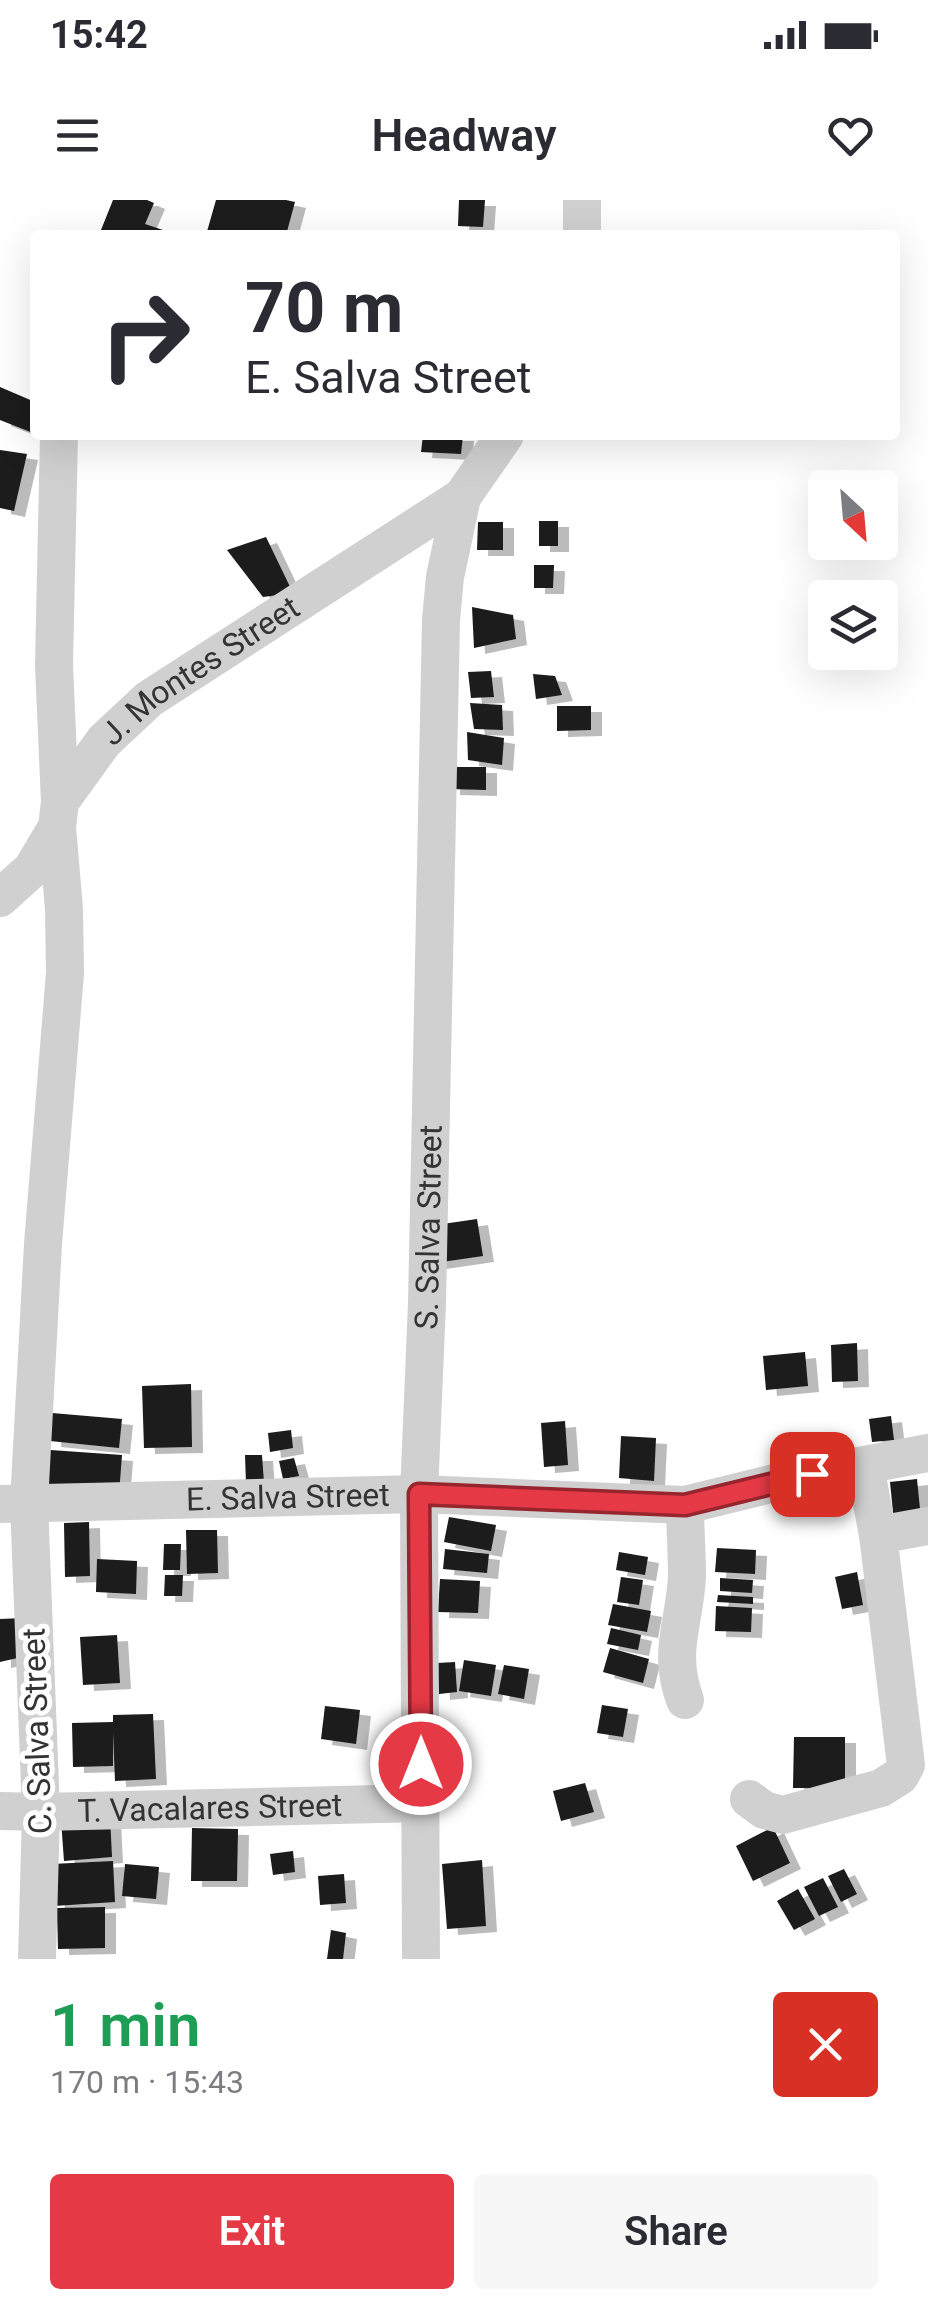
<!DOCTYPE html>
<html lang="en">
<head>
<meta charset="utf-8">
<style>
	body { margin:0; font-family:Roboto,sans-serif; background:#f7f7f7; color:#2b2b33; height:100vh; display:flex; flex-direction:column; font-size:38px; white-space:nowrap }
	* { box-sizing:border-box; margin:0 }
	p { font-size:32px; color:#7c7c81 }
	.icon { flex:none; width:55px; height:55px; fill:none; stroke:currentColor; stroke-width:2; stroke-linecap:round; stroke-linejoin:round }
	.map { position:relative; height:1759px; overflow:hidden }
	.details { display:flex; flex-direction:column; background:#fff; flex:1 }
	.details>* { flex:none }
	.hud { position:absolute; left:30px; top:30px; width:870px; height:210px; border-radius:10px; box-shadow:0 10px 40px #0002; background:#fff; color:#2b2b33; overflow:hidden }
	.needle { width:65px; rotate:154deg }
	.controls { position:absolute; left:808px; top:270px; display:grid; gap:20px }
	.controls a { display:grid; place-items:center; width:90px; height:90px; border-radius:10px; background:#fff; box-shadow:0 10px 40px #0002; font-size:50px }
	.pin { position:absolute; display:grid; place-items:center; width:85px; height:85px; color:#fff; margin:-42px; border-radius:20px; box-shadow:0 5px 15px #0006 }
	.me { position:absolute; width:110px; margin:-55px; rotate:0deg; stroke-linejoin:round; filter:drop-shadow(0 0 8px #0008) }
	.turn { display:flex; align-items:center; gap:35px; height:210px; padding:0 50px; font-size:45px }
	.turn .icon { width:130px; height:130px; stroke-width:2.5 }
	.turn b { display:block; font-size:70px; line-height:85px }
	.round { display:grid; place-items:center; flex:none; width:105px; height:105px; border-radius:10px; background:#f7f7f7 }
	.headline { display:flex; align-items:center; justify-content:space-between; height:170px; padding:0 50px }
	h1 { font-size:60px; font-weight:600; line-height:75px; color:#1e9e55 }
	.primary-button { display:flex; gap:20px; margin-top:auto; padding:20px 50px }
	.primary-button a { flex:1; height:115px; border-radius:10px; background:#e63946; color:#fff; font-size:40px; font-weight:600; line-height:115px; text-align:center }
	.primary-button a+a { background:#f7f7f7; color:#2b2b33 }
	.status { display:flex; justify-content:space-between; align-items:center; height:70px; padding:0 50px; background:#fff; direction:ltr }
	.status svg { height:28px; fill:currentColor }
	header { display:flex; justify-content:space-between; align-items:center; height:130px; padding:0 50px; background:#fff; font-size:45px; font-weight:600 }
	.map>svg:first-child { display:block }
	.building { fill:#1a1a1a; filter:url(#shadow) }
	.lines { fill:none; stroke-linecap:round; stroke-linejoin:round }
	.minor { stroke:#d0d0d0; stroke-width:38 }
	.route-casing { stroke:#96252e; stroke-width:25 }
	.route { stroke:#e63946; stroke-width:18 }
	.labels { text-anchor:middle; stroke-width:10; stroke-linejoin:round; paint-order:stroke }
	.street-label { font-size:32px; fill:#333; stroke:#fff }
</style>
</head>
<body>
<div class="status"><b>15:42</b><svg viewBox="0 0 49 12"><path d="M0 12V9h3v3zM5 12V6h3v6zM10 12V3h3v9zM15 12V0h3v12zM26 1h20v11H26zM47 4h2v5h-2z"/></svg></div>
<header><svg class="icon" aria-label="menu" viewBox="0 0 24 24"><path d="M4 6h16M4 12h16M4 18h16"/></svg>Headway<svg class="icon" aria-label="heart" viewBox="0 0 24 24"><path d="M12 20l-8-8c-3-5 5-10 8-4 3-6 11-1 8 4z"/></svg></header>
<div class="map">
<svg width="928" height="1759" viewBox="0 0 928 1759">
	<defs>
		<filter id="shadow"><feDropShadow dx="11" dy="6" stdDeviation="0" flood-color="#0004"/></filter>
	</defs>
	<rect width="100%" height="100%" fill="#fff"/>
	<!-- building -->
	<g class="building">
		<path d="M113 0H147L154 3 145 24 178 35H99Z"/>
		<path d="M216 0H286L295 2 286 35H206Z"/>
		<path d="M459 0H485L483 27 458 26Z"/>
		<path d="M0 187 35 202 33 233 0 220Z"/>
		<path d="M423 235H463L461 254 421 252Z"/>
		<path d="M0 250 27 254 14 311 0 308Z"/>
		<rect x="539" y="321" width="19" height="25"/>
		<path d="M478 322H503V350H477Z"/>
		<path d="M266 337 293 393 263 397 227 350Z"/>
		<path d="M534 365H554L553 388H534Z"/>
		<path d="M472 407 513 415 516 439 474 448Z"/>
		<path d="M491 471 494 497 471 498 468 472Z"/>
		<path d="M533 474 555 476 562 495 536 499Z"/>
		<path d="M470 503 502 505 503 530 474 529Z"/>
		<path d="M557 506H591V530L557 531Z"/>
		<path d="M467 532 504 538 502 565 468 560Z"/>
		<path d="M449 567H486V590L449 589Z"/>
		<path d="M477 1019 483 1056 435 1063 429 1026Z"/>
		<path d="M857 1143 858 1181 832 1182 831 1145Z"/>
		<path d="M805 1152 808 1186 766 1190 763 1156Z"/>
		<path d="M191 1184 192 1247 144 1248 142 1186Z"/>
		<path d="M52 1213 122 1219 119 1248 50 1241Z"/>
		<path d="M891 1216 894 1240 872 1242 869 1219Z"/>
		<path d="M565 1221 568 1265 544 1267 541 1223Z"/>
		<path d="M291 1230 293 1248 270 1252 268 1233Z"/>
		<path d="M621 1236 656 1238 654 1281 619 1278Z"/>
		<path d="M36 1249 122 1255 119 1294 33 1288Z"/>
		<path d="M245 1255H262L264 1283 246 1284Z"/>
		<path d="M294 1258 299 1276 283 1279 279 1261Z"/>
		<path d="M917 1279 921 1319 894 1322 890 1282Z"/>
		<path d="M449 1317 496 1325 491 1351 444 1342Z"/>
		<path d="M89 1322 90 1376 65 1377 64 1323Z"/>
		<path d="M186 1330H217L218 1373 187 1374Z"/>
		<path d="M164 1344H181L180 1370H163Z"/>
		<path d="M717 1348 756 1350 755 1374 715 1372Z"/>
		<path d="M445 1349 489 1354 487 1373 443 1369Z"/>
		<path d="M619 1352 648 1357 645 1375 616 1370Z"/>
		<path d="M97 1359 137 1361 136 1394 96 1392Z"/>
		<path d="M857 1372 863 1405 842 1409 835 1377Z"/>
		<path d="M165 1375H183L182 1396H164Z"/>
		<path d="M621 1377 643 1380 639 1405 617 1402Z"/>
		<path d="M720 1378 753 1380 752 1393 720 1391Z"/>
		<path d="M440 1379 480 1381 478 1413 438 1412Z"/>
		<path d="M718 1395 753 1397V1404L717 1402Z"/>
		<path d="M613 1404 651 1411 647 1432 608 1425Z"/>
		<path d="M716 1406 752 1408 751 1432 715 1431Z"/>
		<path d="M23 1418 26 1456 0 1462V1419Z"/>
		<path d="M611 1428 641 1435 638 1450 607 1444Z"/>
		<path d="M117 1435 120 1483 83 1485 80 1437Z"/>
		<path d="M610 1448 649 1459 643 1483 603 1472Z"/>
		<path d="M464 1460 496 1465 491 1496 459 1491Z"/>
		<path d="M455 1462 457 1492 439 1494 437 1463Z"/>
		<path d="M504 1465 529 1469 524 1499 498 1494Z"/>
		<path d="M602 1505 628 1509 623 1537 597 1533Z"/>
		<path d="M325 1506 360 1510 356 1544 321 1539Z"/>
		<path d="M153 1514 156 1579 115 1581 113 1532V1566L73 1567 72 1523 113 1522V1515Z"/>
		<path d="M794 1537H845V1588H793Z"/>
		<path d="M585 1583 594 1612 561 1621 553 1591Z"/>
		<path d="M110 1617 112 1657 64 1661 61 1620Z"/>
		<path d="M773 1627 790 1663 753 1681 736 1646Z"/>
		<path d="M192 1628 238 1629 237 1681H191Z"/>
		<path d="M293 1651 295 1672 273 1675 270 1654Z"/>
		<path d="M482 1660 486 1726 447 1729 442 1664Z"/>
		<path d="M113 1661 115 1702 54 1706 52 1664Z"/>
		<path d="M125 1664 159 1667 156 1699 122 1696Z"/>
		<path d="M844 1669 857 1694 841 1702 828 1676Z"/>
		<path d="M344 1674 346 1703 320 1705 318 1676Z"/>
		<path d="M823 1678 838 1707 819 1716 804 1687Z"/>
		<path d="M798 1689 815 1719 794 1730 777 1701Z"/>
		<path d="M105 1707V1748L58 1749 57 1708Z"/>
		<path d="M331 1730 346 1733 343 1759H327Z"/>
	</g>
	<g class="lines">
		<!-- minor -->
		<g class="minor">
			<path d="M582 0V35"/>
			<path d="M59 235 54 465 60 602"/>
			<path id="s1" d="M0 698 32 669 57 627 60 602 104 541 149 499 462 297 505 235"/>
			<path id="s2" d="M0 1304 419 1294 685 1305 791 1279 928 1253"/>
			<path d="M685 1305C685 1328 687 1352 687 1376 685 1423 667 1451 685 1500"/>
			<path d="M878 1335 928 1326"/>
			<path d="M749 1599 764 1610 783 1615 881 1588 900 1576 906 1565 878 1335 865 1266"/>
			<path id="s3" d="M0 1611 41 1612 422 1603"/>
			<path d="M37 1759 41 1612 29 1303 43 1044 65 773 64 709 57 627"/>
			<path id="s4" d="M421 1759 419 1294 427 1103 441 420 445 377 462 297"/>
		</g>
	</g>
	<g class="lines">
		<defs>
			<path id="route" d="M421 1564 419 1294 685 1305 812 1274"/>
		</defs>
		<!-- route casing -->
		<use href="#route" class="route-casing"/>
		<!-- route -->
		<use href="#route" class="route"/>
	</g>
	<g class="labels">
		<!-- street labels -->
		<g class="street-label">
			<text dy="11" stroke="none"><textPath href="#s1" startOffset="312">J. Montes Street</textPath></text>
			<text dy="11" stroke="none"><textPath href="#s4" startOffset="732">S. Salva Street</textPath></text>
			<text dy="11" stroke="none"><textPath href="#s2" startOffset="288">E. Salva Street</textPath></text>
			<text transform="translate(37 1531) rotate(-92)" y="11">C. Salva Street</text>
			<text dy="11" stroke="none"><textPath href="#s3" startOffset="210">T. Vacalares Street</textPath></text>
		</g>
	</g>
</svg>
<div class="controls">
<a><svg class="needle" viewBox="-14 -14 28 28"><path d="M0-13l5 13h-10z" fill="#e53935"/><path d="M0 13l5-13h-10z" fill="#7c7c81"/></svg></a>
<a><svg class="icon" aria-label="layers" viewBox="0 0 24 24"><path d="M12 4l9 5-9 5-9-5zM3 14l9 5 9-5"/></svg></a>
</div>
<div class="pin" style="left:812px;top:1274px;background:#d93025"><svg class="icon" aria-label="arrive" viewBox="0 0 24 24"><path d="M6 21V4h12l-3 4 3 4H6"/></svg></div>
<svg class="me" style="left:421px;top:1564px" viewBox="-20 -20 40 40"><circle r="17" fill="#e63946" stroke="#fff" stroke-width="3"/><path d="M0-11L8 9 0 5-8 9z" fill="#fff"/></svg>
<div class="hud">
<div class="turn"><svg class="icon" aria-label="right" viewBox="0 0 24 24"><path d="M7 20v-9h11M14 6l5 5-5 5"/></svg><div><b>70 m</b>E. Salva Street</div></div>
</div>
</div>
<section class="details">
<div class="headline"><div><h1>1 min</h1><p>170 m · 15:43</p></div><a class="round" style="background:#d93025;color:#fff"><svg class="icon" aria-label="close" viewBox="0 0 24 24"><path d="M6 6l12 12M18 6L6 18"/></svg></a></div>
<div class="primary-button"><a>Exit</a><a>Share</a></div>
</section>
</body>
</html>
